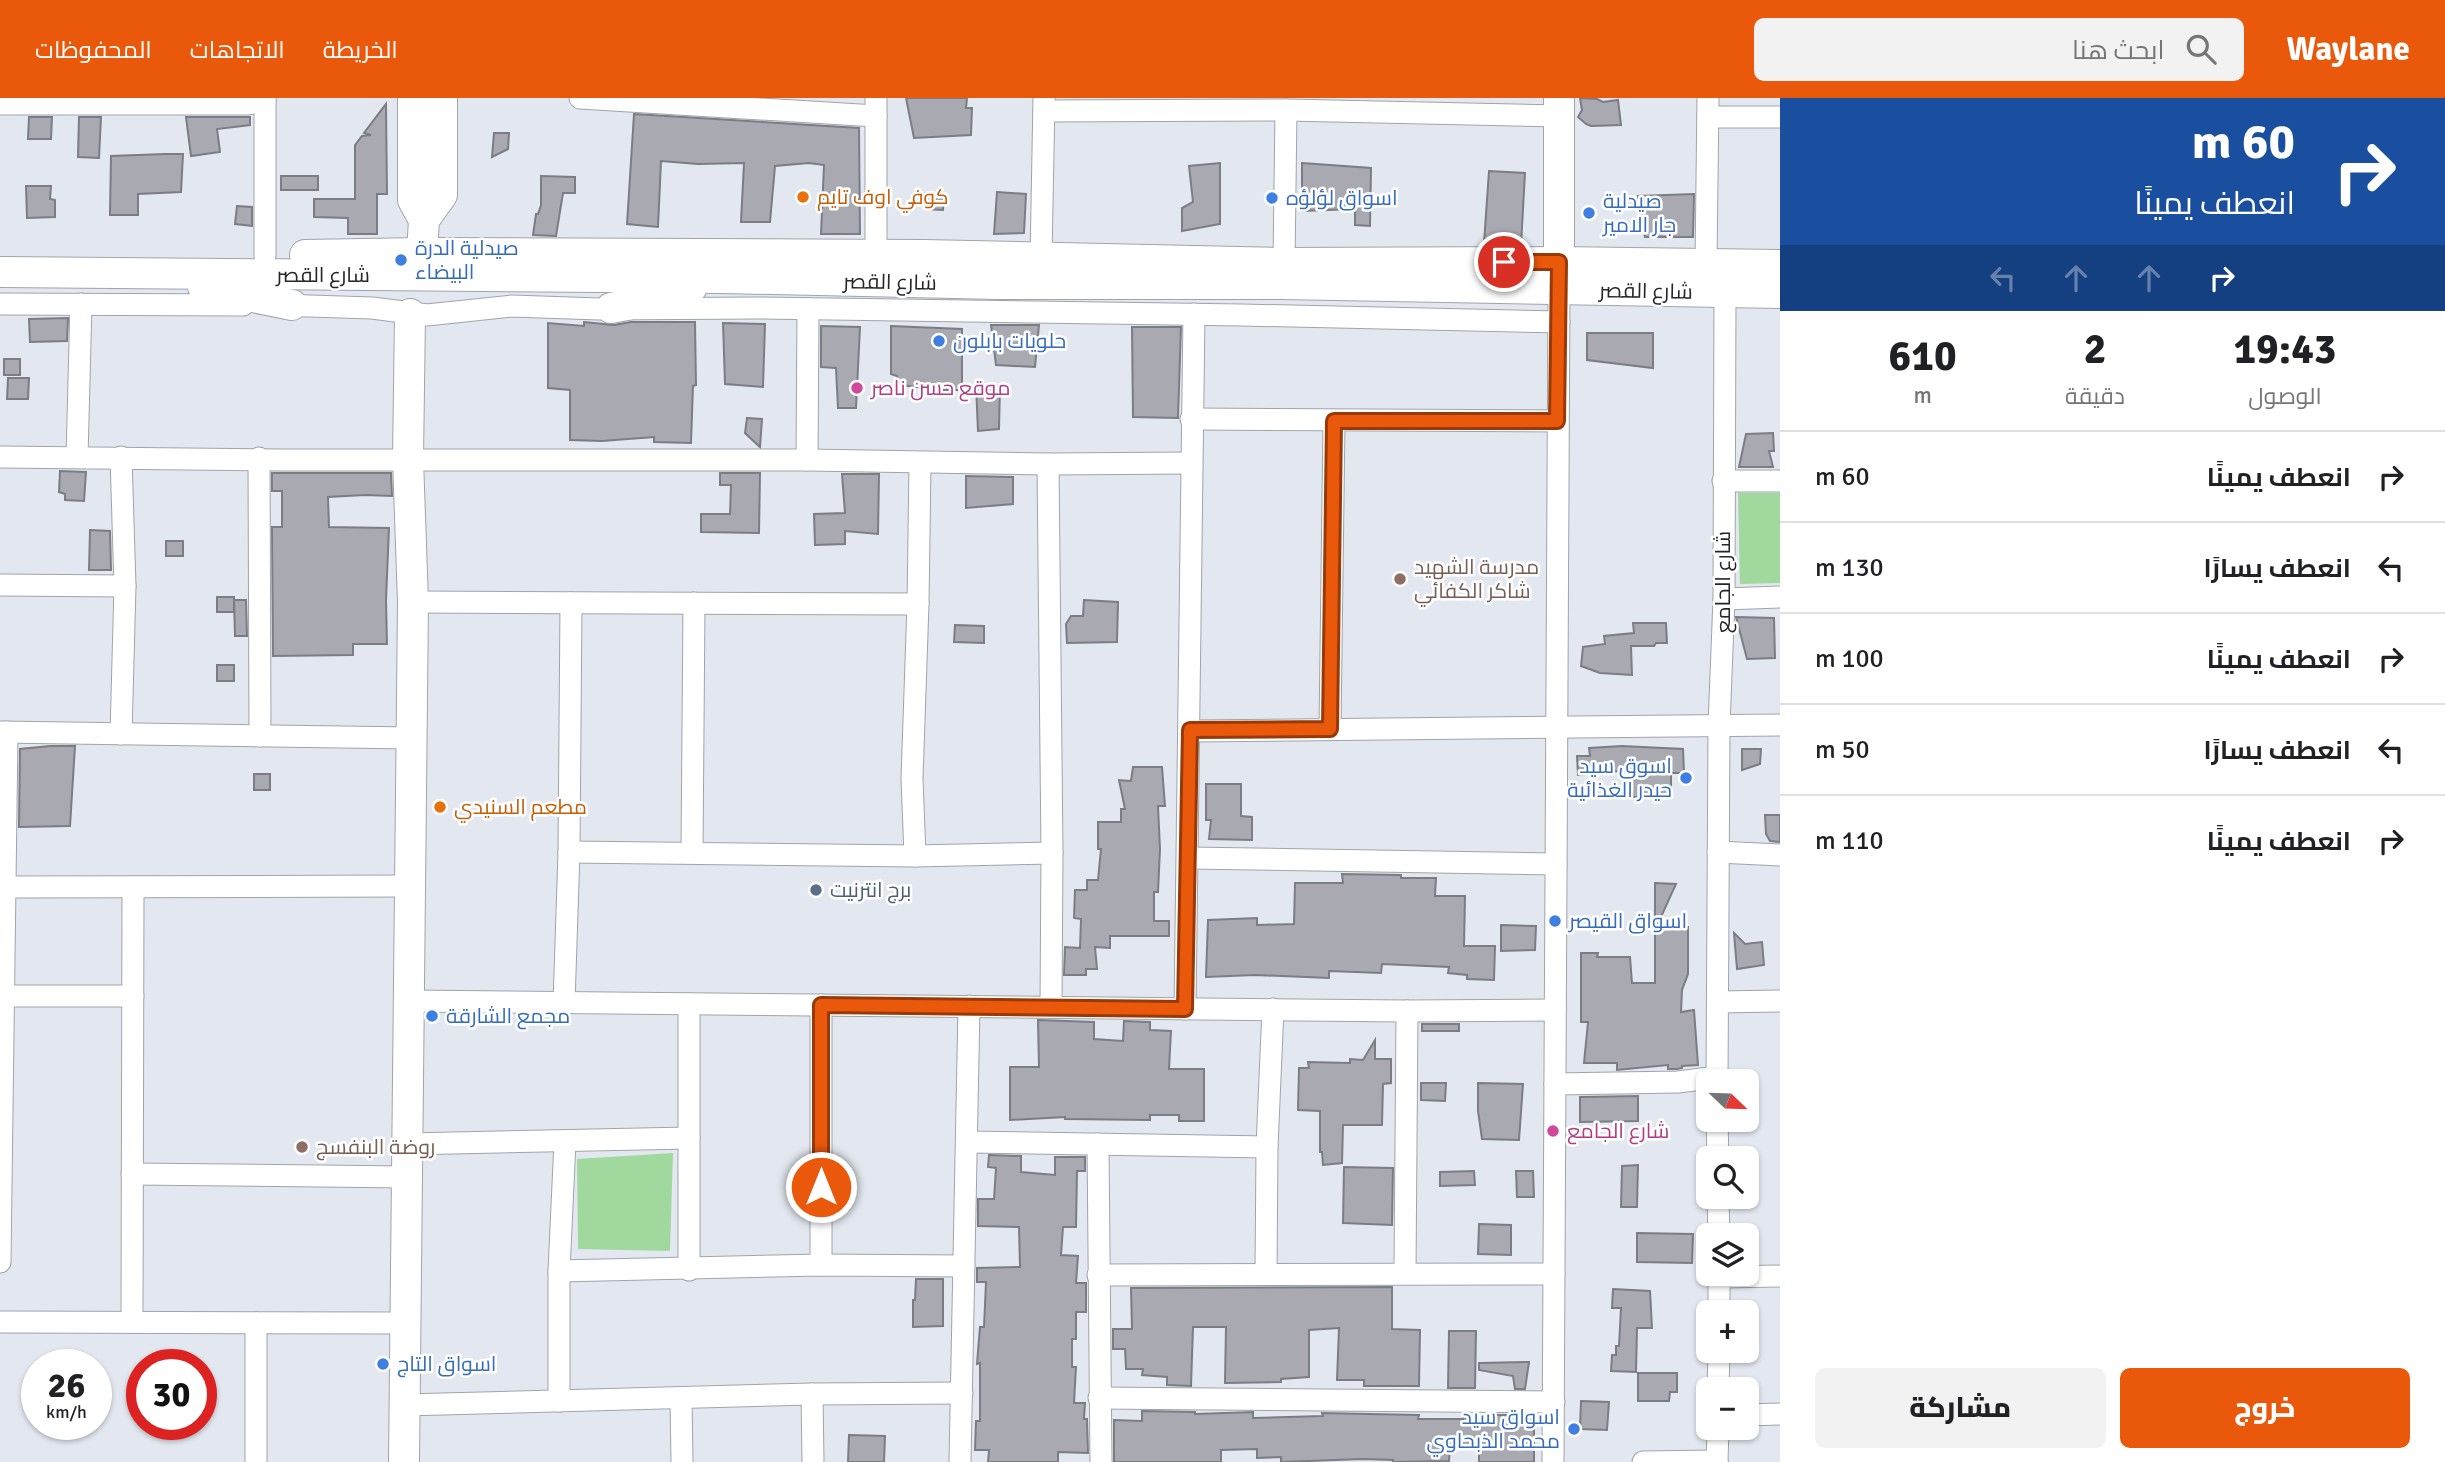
<!DOCTYPE html>
<html lang="ar">
<head>
<meta charset="utf-8">
<style>
	body { margin:0; font-family:Signika,Cairo,sans-serif; background:#f2f2f2; color:#202124; direction:rtl; height:100vh; display:flex; flex-direction:column; font-size:26px; white-space:nowrap }
	* { box-sizing:border-box; margin:0 }
	p { font-size:23px; color:#757577 }
	.icon { flex:none; width:38px; height:38px; fill:none; stroke:currentColor; stroke-width:2; stroke-linecap:round; stroke-linejoin:round }
	.map { position:relative; flex:1; overflow:hidden; direction:ltr }
	.sheet { display:flex; flex-direction:column; background:#fff; width:665px }
	.sheet>* { flex:none }
	.guide { background:#1a4fa0; color:#fff; overflow:hidden }
	.needle { width:46px; rotate:113deg }
	.tools { position:absolute; left:1696px; top:971px; display:grid; gap:14px }
	.tools a { display:grid; place-items:center; width:63px; height:63px; border-radius:10px; background:#fff; box-shadow:0 2px 5px #0004; font-size:35px }
	.speed { position:absolute; left:21px; top:1251px; display:flex; gap:14px; font-size:35px; font-weight:700; text-align:center }
	.speed>* { display:grid; place-content:center; width:91px; height:91px; border-radius:50%; background:#fff; box-shadow:0 2px 5px #0004; line-height:1 }
	.speed small { font-size:18px; font-weight:400 }
	.speed .limit { border:10px solid #d22; background:#fff; color:#111 }
	.pin { position:absolute; display:grid; place-items:center; width:60px; height:60px; color:#fff; margin:-30px; border:4px solid #fff; border-radius:50%; box-shadow:0 2px 7px #0007 }
	.me { position:absolute; width:77px; margin:-38px; rotate:0deg; stroke-linejoin:round; filter:drop-shadow(0 0 5px #0008) }
	.turn { display:flex; align-items:center; gap:24px; height:147px; padding:0 35px; font-size:32px }
	.turn .icon { width:91px; height:91px; stroke-width:2.5 }
	.turn b { display:block; font-size:49px; line-height:60px }
	.lanes { display:flex; align-items:center; height:66px; padding:0 35px; background:#0003; justify-content:center; gap:35px; direction:ltr }
	.lanes .off { opacity:.35 }
	.eta { display:flex; justify-content:space-evenly; align-items:center; height:119px; text-align:center }
	.eta b { font-size:42px; font-weight:800; line-height:49px }
	.action { display:flex; gap:14px; margin-top:auto; padding:14px 35px }
	.action a { flex:1; height:80px; border-radius:10px; background:#ea580c; color:#fff; font-size:28px; font-weight:800; line-height:80px; text-align:center }
	.action a+a { background:#f2f2f2; color:#202124 }
	ul { padding:0; list-style:none }
	li { display:flex; align-items:center; gap:21px; height:91px; padding:0 35px; border-top:2px solid #e0e0e0 }
	li div { flex:1 }
	li b { display:block; font-size:26px }
	li em { font-style:normal }
	header { display:flex; align-items:center; gap:42px; box-sizing:border-box; height:98px; padding:0 35px; background:#ea580c; color:#fff }
	header strong { font-size:33px }
	nav { display:flex; gap:38px; margin-inline-start:auto; font-size:24px }
	.search { width:490px; height:63px; background:#f2f2f2; display:flex; align-items:center; gap:18px; box-sizing:border-box; padding:0 24px; border-radius:10px; color:#757577; font-size:26px }
	main { display:flex; flex:1; min-height:0 }
	.map>svg:first-child { display:block }
	.green { fill:#a1d89d }
	.building { fill:#a9a9b2; stroke:#7c7c85; stroke-width:2 }
	.lines { fill:none; stroke-linecap:round; stroke-linejoin:round }
	.street-casing { stroke:#9fa4ac; stroke-width:23 }
	.secondary-casing { stroke:#9fa4ac; stroke-width:32 }
	.street { stroke:#fff; stroke-width:21 }
	.secondary { stroke:#fff; stroke-width:30 }
	.route-casing { stroke:#983908; stroke-width:18 }
	.route { stroke:#ea580c; stroke-width:12 }
	.food-dot { fill:#e8710a; stroke:#fff; stroke-width:2.5 }
	.shop-dot { fill:#3f7fe0; stroke:#fff; stroke-width:2.5 }
	.hotel-dot { fill:#d1479c; stroke:#fff; stroke-width:2.5 }
	.education-dot { fill:#8d6e63; stroke:#fff; stroke-width:2.5 }
	.service-dot { fill:#5c6f8a; stroke:#fff; stroke-width:2.5 }
	.labels { text-anchor:middle; stroke-width:5; stroke-linejoin:round; paint-order:stroke }
	.food-label { font-size:21px; fill:#c56008; stroke:#fff; text-anchor:start }
	.shop-label { font-size:21px; fill:#366cbe; stroke:#fff; text-anchor:start }
	.street-label { font-size:21px; fill:#242629; stroke:#fff }
	.hotel-label { font-size:21px; fill:#b23c85; stroke:#fff; text-anchor:start }
	.education-label { font-size:21px; fill:#785e54; stroke:#fff; text-anchor:start }
	.service-label { font-size:21px; fill:#4e5e75; stroke:#fff; text-anchor:start }
</style>
</head>
<body>
<header>
<strong>Waylane</strong>
<div class="search"><svg class="icon" aria-label="search" viewBox="0 0 24 24"><circle cx="10" cy="10" r="6"/><path d="M15 15l6 6"/></svg>ابحث هنا</div>
<nav><a>الخريطة</a><a>الاتجاهات</a><a>المحفوظات</a></nav>
</header>
<main>
<section class="sheet">
<div class="guide">
<div class="turn"><svg class="icon" aria-label="right" viewBox="0 0 24 24"><path d="M7 20v-9h11M14 6l5 5-5 5"/></svg><div><b>60 m</b>انعطف يمينًا</div></div>
<div class="lanes"><svg class="icon off" aria-label="left" viewBox="0 0 24 24"><path d="M17 20v-9H6M10 6l-5 5 5 5"/></svg><svg class="icon off" aria-label="ahead" viewBox="0 0 24 24"><path d="M12 20V5M6 11l6-6 6 6"/></svg><svg class="icon off" aria-label="ahead" viewBox="0 0 24 24"><path d="M12 20V5M6 11l6-6 6 6"/></svg><svg class="icon" aria-label="right" viewBox="0 0 24 24"><path d="M7 20v-9h11M14 6l5 5-5 5"/></svg></div>
</div>
<div class="eta">
<div><b>19:43</b><p>الوصول</p></div>
<div><b>2</b><p>دقيقة</p></div>
<div><b>610</b><p>m</p></div>
</div>
<ul>
<li><svg class="icon" aria-label="right" viewBox="0 0 24 24"><path d="M7 20v-9h11M14 6l5 5-5 5"/></svg><div><b>انعطف يمينًا</b></div><em>60 m</em></li>
<li><svg class="icon" aria-label="left" viewBox="0 0 24 24"><path d="M17 20v-9H6M10 6l-5 5 5 5"/></svg><div><b>انعطف يسارًا</b></div><em>130 m</em></li>
<li><svg class="icon" aria-label="right" viewBox="0 0 24 24"><path d="M7 20v-9h11M14 6l5 5-5 5"/></svg><div><b>انعطف يمينًا</b></div><em>100 m</em></li>
<li><svg class="icon" aria-label="left" viewBox="0 0 24 24"><path d="M17 20v-9H6M10 6l-5 5 5 5"/></svg><div><b>انعطف يسارًا</b></div><em>50 m</em></li>
<li><svg class="icon" aria-label="right" viewBox="0 0 24 24"><path d="M7 20v-9h11M14 6l5 5-5 5"/></svg><div><b>انعطف يمينًا</b></div><em>110 m</em></li>
</ul>
<div class="action"><a>خروج</a><a>مشاركة</a></div>
</section>
<div class="map">
<svg width="1780" height="1364" viewBox="0 0 1780 1364">
	<rect width="100%" height="100%" fill="#e3e8f0"/>
	<!-- green -->
	<g class="green">
		<path d="M1738 395H1780V485L1740 486Z"/>
		<path d="M673 1055 670 1153 578 1151 577 1061Z"/>
	</g>
	<!-- building -->
	<g class="building">
		<path d="M906 0H967L966 10H972L971 37 914 40Z"/>
		<path d="M1580 0 1597 1 1603 4 1618 2 1621 27 1591 28 1586 26 1578 19 1582 12Z"/>
		<path d="M386 6 387 96H377V136H348V120L314 119V101H355V47L362 38 371 37 364 35Z"/>
		<path d="M634 16 859 30 860 136H821L824 67 809 65 775 68 770 124H741L744 65 698 66 661 63 658 129 627 126Z"/>
		<path d="M29 19H52L51 41H28Z"/>
		<path d="M79 19H101L99 60 78 59Z"/>
		<path d="M186 19H250V27L217 31 220 54 191 58Z"/>
		<path d="M494 35H509L508 51 492 59Z"/>
		<path d="M165 56H183L181 94 138 96V117H110L111 58Z"/>
		<path d="M1220 65V126L1182 133V110L1193 104 1189 68Z"/>
		<path d="M1302 65 1371 70 1370 128 1355 127V111L1302 113Z"/>
		<path d="M1489 73 1525 75 1521 147 1484 145Z"/>
		<rect x="281" y="78" width="37" height="14"/>
		<path d="M541 78 575 79V95H563L556 138 533 137 536 116H538L541 107Z"/>
		<path d="M26 88H51L50 101 55 102V119L27 120Z"/>
		<path d="M997 94 1026 96 1024 135 994 136Z"/>
		<path d="M925 95 944 97 943 112 924 111Z"/>
		<path d="M1694 96 1693 139H1645L1638 98Z"/>
		<path d="M237 108 252 109V128L235 126Z"/>
		<path d="M68 220 67 243 30 244 29 221Z"/>
		<path d="M584 224 614 227 631 224H695L696 287 693 288 691 345 654 344V339L602 343 570 342V292L548 290V225L584 228Z"/>
		<path d="M723 225 765 226 763 289 725 286Z"/>
		<path d="M991 227H1039L1035 269 996 267Z"/>
		<path d="M821 228 860 229 856 310H838L836 270 821 269Z"/>
		<path d="M891 228 962 231V292H943L900 287 897 278 891 276Z"/>
		<path d="M1132 229H1181L1178 320 1133 319Z"/>
		<path d="M1587 235H1653V270L1587 262Z"/>
		<rect x="4" y="261" width="16" height="16"/>
		<path d="M8 280H29L28 301H7Z"/>
		<path d="M976 287 1000 288 999 331 978 333Z"/>
		<path d="M747 320 762 321 760 349 745 335Z"/>
		<path d="M1773 335 1774 353H1769L1773 369H1739L1746 336Z"/>
		<path d="M60 373 86 374 84 403 65 402V396L59 394Z"/>
		<path d="M272 375H391L392 398 365 397 328 399 329 429 389 430 386 502 387 546H353V557L273 558 272 429H282V393H272Z"/>
		<path d="M720 375H760L759 435 701 434V416H730L731 387H720Z"/>
		<path d="M842 376H879L878 436 845 433V446L815 447 814 416 845 415Z"/>
		<path d="M966 378 1013 379V406L966 410Z"/>
		<path d="M90 432 110 433 111 472H89Z"/>
		<rect x="166" y="443" width="17" height="15"/>
		<rect x="217" y="499" width="17" height="15"/>
		<path d="M234 502H246L247 538H235Z"/>
		<path d="M1084 502 1118 504 1117 544 1067 545 1066 526 1071 518H1083Z"/>
		<path d="M1736 519 1774 520 1775 560 1747 561Z"/>
		<path d="M1633 525H1666L1667 545H1656L1654 548H1631L1632 577 1600 575 1581 568 1583 549 1605 546 1604 538 1634 535Z"/>
		<path d="M955 527 984 528V545L954 544Z"/>
		<rect x="217" y="567" width="17" height="16"/>
		<path d="M50 648H75L70 728 19 729 20 651Z"/>
		<path d="M1622 648 1683 651 1684 675H1671V699H1633L1631 672 1578 677 1577 658H1590L1589 650Z"/>
		<path d="M1742 651H1761L1760 666 1742 672Z"/>
		<path d="M1133 669H1162L1165 708H1158L1160 751 1158 794H1154V823H1169V838H1110V850L1095 849 1097 871H1086V877H1064L1065 849 1080 850 1081 821 1074 820 1075 792H1087V782H1098L1101 751H1098V724H1121V711H1125L1119 682 1131 683Z"/>
		<rect x="254" y="676" width="16" height="16"/>
		<path d="M1206 686H1241V718L1252 719V742L1209 741 1211 722H1206Z"/>
		<path d="M1765 717H1780V744L1770 743 1766 736Z"/>
		<path d="M1342 776 1401 777V780H1436L1435 798H1465L1464 848H1495L1494 882 1467 881V877L1448 875 1449 869 1382 866 1381 875 1329 873V880L1255 877 1206 879 1208 822 1257 820V827L1294 826 1295 785H1343Z"/>
		<path d="M1655 785 1676 786 1655 832Z"/>
		<path d="M1681 824 1683 829H1688V876L1682 892 1681 914 1694 912 1698 967 1682 968V970L1677 971H1668V967L1617 972V965H1584L1588 924H1581V855H1598L1597 859H1630L1632 885H1655V835Z"/>
		<path d="M1501 827 1536 828 1535 852 1501 853Z"/>
		<path d="M1734 835 1745 846 1762 844 1764 867 1737 871Z"/>
		<path d="M1038 922 1094 924V941L1123 943 1124 923 1150 924V932L1171 933 1169 971H1204V1023H1179V1017H1150V1022L1065 1021V1019L1010 1022V969H1039Z"/>
		<rect x="1422" y="926" width="37" height="7"/>
		<path d="M1375 942V961H1391V985L1383 986 1382 1027H1343L1342 1065 1323 1067 1322 1054H1320V1013L1298 1012 1299 970H1309L1308 964 1350 965V961L1363 962Z"/>
		<path d="M1421 985H1446L1445 1003 1421 1002Z"/>
		<path d="M1478 985 1523 986 1519 1042 1482 1041 1478 1013Z"/>
		<path d="M1638 998V1023L1580 1024V999Z"/>
		<path d="M989 1057 1021 1058V1074L1055 1077V1059H1085V1073H1077L1076 1129H1063L1061 1157 1078 1158 1076 1185H1086V1214H1076V1241H1072V1269H1076L1074 1305H1085L1084 1321H1087L1088 1355 1058 1354V1364H988L989 1352H975L976 1323H980V1265L977 1266 980 1229H984L986 1184H977V1170L1020 1169 1019 1129 978 1128V1101H994L996 1070 988 1069Z"/>
		<path d="M1638 1067 1637 1109H1621L1622 1068Z"/>
		<path d="M1344 1069 1393 1070 1392 1127 1343 1125Z"/>
		<path d="M1474 1073 1475 1087 1440 1088V1074Z"/>
		<path d="M1516 1073H1533L1534 1099H1517Z"/>
		<path d="M1479 1126 1511 1127V1157L1478 1156Z"/>
		<path d="M1637 1135 1693 1136 1692 1165 1637 1164Z"/>
		<path d="M916 1181H943V1228L913 1229V1202H915Z"/>
		<path d="M1392 1189V1231L1420 1232 1419 1288H1364V1282H1337L1339 1230 1309 1232V1279L1281 1281V1284L1225 1285 1226 1229H1193L1191 1288 1167 1287V1279L1142 1277 1143 1271H1126L1125 1251H1113V1231H1132L1131 1190Z"/>
		<path d="M1613 1191 1650 1193 1652 1230H1637L1636 1274 1611 1273 1612 1257H1616V1248H1619L1621 1210H1612Z"/>
		<path d="M1449 1233H1476L1475 1290H1448Z"/>
		<path d="M1529 1264 1525 1291H1515L1513 1278 1479 1272V1265Z"/>
		<path d="M1638 1275H1677V1294H1670L1669 1303H1638Z"/>
		<path d="M1581 1303 1609 1304 1607 1332 1580 1331Z"/>
		<path d="M1142 1313 1195 1314V1316L1253 1314V1320L1323 1318 1322 1315 1419 1317 1418 1321H1463V1319L1486 1321 1487 1317H1534V1364H1479V1348L1450 1349 1449 1363 1393 1364V1362L1363 1361 1281 1364V1359L1257 1360V1351L1221 1352V1364H1114V1322L1142 1323Z"/>
		<path d="M849 1337 885 1338 884 1364H848Z"/>
	</g>
	<g class="lines">
		<defs>
			<g id="street">
				<path d="M580 0 876 18"/>
				<path d="M0 6H248L265 3"/>
				<path d="M1044 13 1286 12 1559 18"/>
				<path d="M1708 19H1780"/>
				<path d="M876 157V0"/>
				<path d="M265 158V0"/>
				<path d="M1041 161 1044 0"/>
				<path d="M1284 165 1286 12"/>
				<path d="M1706 166 1708 0"/>
				<path d="M0 206 243 207"/>
				<path d="M279 207 372 210 427 217 512 208 599 211 758 210 1242 217 1559 224"/>
				<path d="M1191 321 1557 323"/>
				<path d="M0 359 282 362H807L1048 366 1191 365"/>
				<path d="M77 359 81 206"/>
				<path d="M121 359 125 488 121 636"/>
				<path d="M259 360 260 638"/>
				<path d="M807 362 808 211"/>
				<path d="M1048 366 1052 755 1051 909"/>
				<path d="M1723 383H1780"/>
				<path d="M0 487 125 488"/>
				<path d="M1724 501 1780 499"/>
				<path d="M413 504 918 506"/>
				<path d="M1330 631 1334 323"/>
				<path d="M1190 633 1780 627"/>
				<path d="M0 634 412 640"/>
				<path d="M569 754 915 758 1052 755"/>
				<path d="M692 754 694 505"/>
				<path d="M1718 754 1780 757"/>
				<path d="M915 758 912 681 918 506 920 365"/>
				<path d="M1188 760 1556 766"/>
				<path d="M5 789 410 788"/>
				<path d="M3 898H133"/>
				<path d="M409 903 1407 913 1555 912"/>
				<path d="M1718 904 1780 903"/>
				<path d="M564 905 569 754 571 505"/>
				<path d="M689 906V1172"/>
				<path d="M1185 911 1194 216"/>
				<path d="M1717 984 1719 627 1724 501 1725 194"/>
				<path d="M1555 986 1678 984 1717 979"/>
				<path d="M1717 1022 1718 1060"/>
				<path d="M968 1044 1267 1049"/>
				<path d="M407 1046 689 1040"/>
				<path d="M1098 1046 1101 1364"/>
				<path d="M132 1076 407 1079"/>
				<path d="M1718 1099 1719 1138"/>
				<path d="M0 1164 7 634"/>
				<path d="M821 1167V907"/>
				<path d="M559 1173 821 1167 964 1168"/>
				<path d="M1405 1175 1407 913"/>
				<path d="M1266 1176 1267 1049 1273 911"/>
				<path d="M1098 1177 1554 1176"/>
				<path d="M1719 1179 1780 1178"/>
				<path d="M1719 1214V1176"/>
				<path d="M0 1224 405 1225"/>
				<path d="M132 1224 133 789"/>
				<path d="M1718 1292 1719 1253"/>
				<path d="M812 1296 813 1364"/>
				<path d="M681 1300 682 1364"/>
				<path d="M1099 1300 1554 1304"/>
				<path d="M559 1303V1173L565 1043"/>
				<path d="M404 1307 812 1296 962 1295"/>
				<path d="M1746 1317 1780 1316"/>
				<path d="M256 1364V1225"/>
				<path d="M960 1364 969 908"/>
				<path d="M1553 1364 1559 192"/>
				<path d="M1643 1364 1717 1363"/>
				<path d="M1717 1364 1718 1330"/>
			</g>
			<g id="secondary">
				<path d="M413 0V102L424 122"/>
				<path d="M1559 0V182"/>
				<path d="M422 155 424 122 442 97V0"/>
				<path d="M305 157 422 155 924 157 1284 165 1559 164 1780 167"/>
				<path d="M0 174 722 180 998 186H1280L1780 195"/>
				<path d="M203 189 292 207"/>
				<path d="M611 210 637 205 692 189"/>
				<path d="M404 1364 413 504 408 361 410 216"/>
			</g>
		</defs>
		<!-- street casing -->
		<use href="#street" class="street-casing"/>
		<!-- secondary casing -->
		<use href="#secondary" class="secondary-casing"/>
		<!-- street -->
		<use href="#street" class="street"/>
		<!-- secondary -->
		<use href="#secondary" class="secondary"/>
	</g>
	<g class="lines">
		<defs>
			<path id="route" d="M821 1089V907L1185 911 1190 632 1330 631 1334 323H1557L1559 164H1504"/>
		</defs>
		<!-- route casing -->
		<use href="#route" class="route-casing"/>
		<!-- route -->
		<use href="#route" class="route"/>
	</g>
	<!-- markers -->
	<g class="food-dot">
		<circle cx="803" cy="99" r="7"/>
		<circle cx="440" cy="709" r="7"/>
	</g>
	<g class="shop-dot">
		<circle cx="1272" cy="100" r="7"/>
		<circle cx="1589" cy="115" r="7"/>
		<circle cx="401" cy="162" r="7"/>
		<circle cx="939" cy="243" r="7"/>
		<circle cx="1686" cy="680" r="7"/>
		<circle cx="1555" cy="823" r="7"/>
		<circle cx="432" cy="918" r="7"/>
		<circle cx="383" cy="1266" r="7"/>
		<circle cx="1574" cy="1331" r="7"/>
	</g>
	<g class="hotel-dot">
		<circle cx="857" cy="290" r="7"/>
		<circle cx="1553" cy="1033" r="7"/>
	</g>
	<g class="education-dot">
		<circle cx="1400" cy="481" r="7"/>
		<circle cx="302" cy="1049" r="7"/>
	</g>
	<circle class="service-dot" cx="816" cy="792" r="7"/>
	<g class="labels">
		<!-- food labels -->
		<g class="food-label">
			<text x="817" y="106">كوفي اوف تايم</text>
			<text x="454" y="716">مطعم السنيدي</text>
		</g>
		<!-- shop labels -->
		<g class="shop-label">
			<text x="1286" y="107">اسواق لؤلؤه</text>
			<text x="1603" y="110">صيدلية<tspan x="1603" dy="24">جار الامير</tspan></text>
			<text x="415" y="157">صيدلية الدرة<tspan x="415" dy="24">البيضاء</tspan></text>
			<text x="953" y="250">حلويات بابلون</text>
			<text x="1672" y="675" text-anchor="end">اسوق سيد<tspan x="1672" dy="24">حيدر الغذائية</tspan></text>
			<text x="1569" y="830">اسواق القيصر</text>
			<text x="446" y="925">مجمع الشارقة</text>
			<text x="397" y="1273">اسواق التاج</text>
			<text x="1560" y="1326" text-anchor="end">اسواق سيد<tspan x="1560" dy="24">محمد الذبحاوي</tspan></text>
		</g>
		<!-- street labels -->
		<g class="street-label">
			<text x="323" y="184">شارع القصر</text>
			<text transform="translate(890 184) rotate(1)" y="7">شارع القصر</text>
			<text transform="translate(1646 193) rotate(1)" y="7">شارع القصر</text>
			<text transform="translate(1723 484) rotate(-90)" y="7">شارع الجامع</text>
		</g>
		<!-- hotel labels -->
		<g class="hotel-label">
			<text x="871" y="297">موقع حسن ناصر</text>
			<text x="1567" y="1040">شارع الجامع</text>
		</g>
		<!-- education labels -->
		<g class="education-label">
			<text x="1414" y="476">مدرسة الشهيد<tspan x="1414" dy="24">شاكر الكفائي</tspan></text>
			<text x="316" y="1056">روضة البنفسج</text>
		</g>
		<!-- service labels -->
		<g class="service-label">
			<text x="830" y="799">برج انترنيت</text>
		</g>
	</g>
</svg>
<div class="tools">
<a><svg class="needle" viewBox="-14 -14 28 28"><path d="M0-13l5 13h-10z" fill="#e53935"/><path d="M0 13l5-13h-10z" fill="#757577"/></svg></a>
<a><svg class="icon" aria-label="search" viewBox="0 0 24 24"><circle cx="10" cy="10" r="6"/><path d="M15 15l6 6"/></svg></a>
<a><svg class="icon" aria-label="layers" viewBox="0 0 24 24"><path d="M12 4l9 5-9 5-9-5zM3 14l9 5 9-5"/></svg></a>
<a>+</a>
<a>−</a>
</div>
<div class="speed"><div>26<small>km/h</small></div><div class="limit">30</div></div>
<div class="pin" style="left:1504px;top:164px;background:#d93025"><svg class="icon" aria-label="arrive" viewBox="0 0 24 24"><path d="M6 21V4h12l-3 4 3 4H6"/></svg></div>
<svg class="me" style="left:821px;top:1089px" viewBox="-20 -20 40 40"><circle r="17" fill="#ea580c" stroke="#fff" stroke-width="3"/><path d="M0-11L8 9 0 5-8 9z" fill="#fff"/></svg>
</div>
</main>
</body>
</html>
